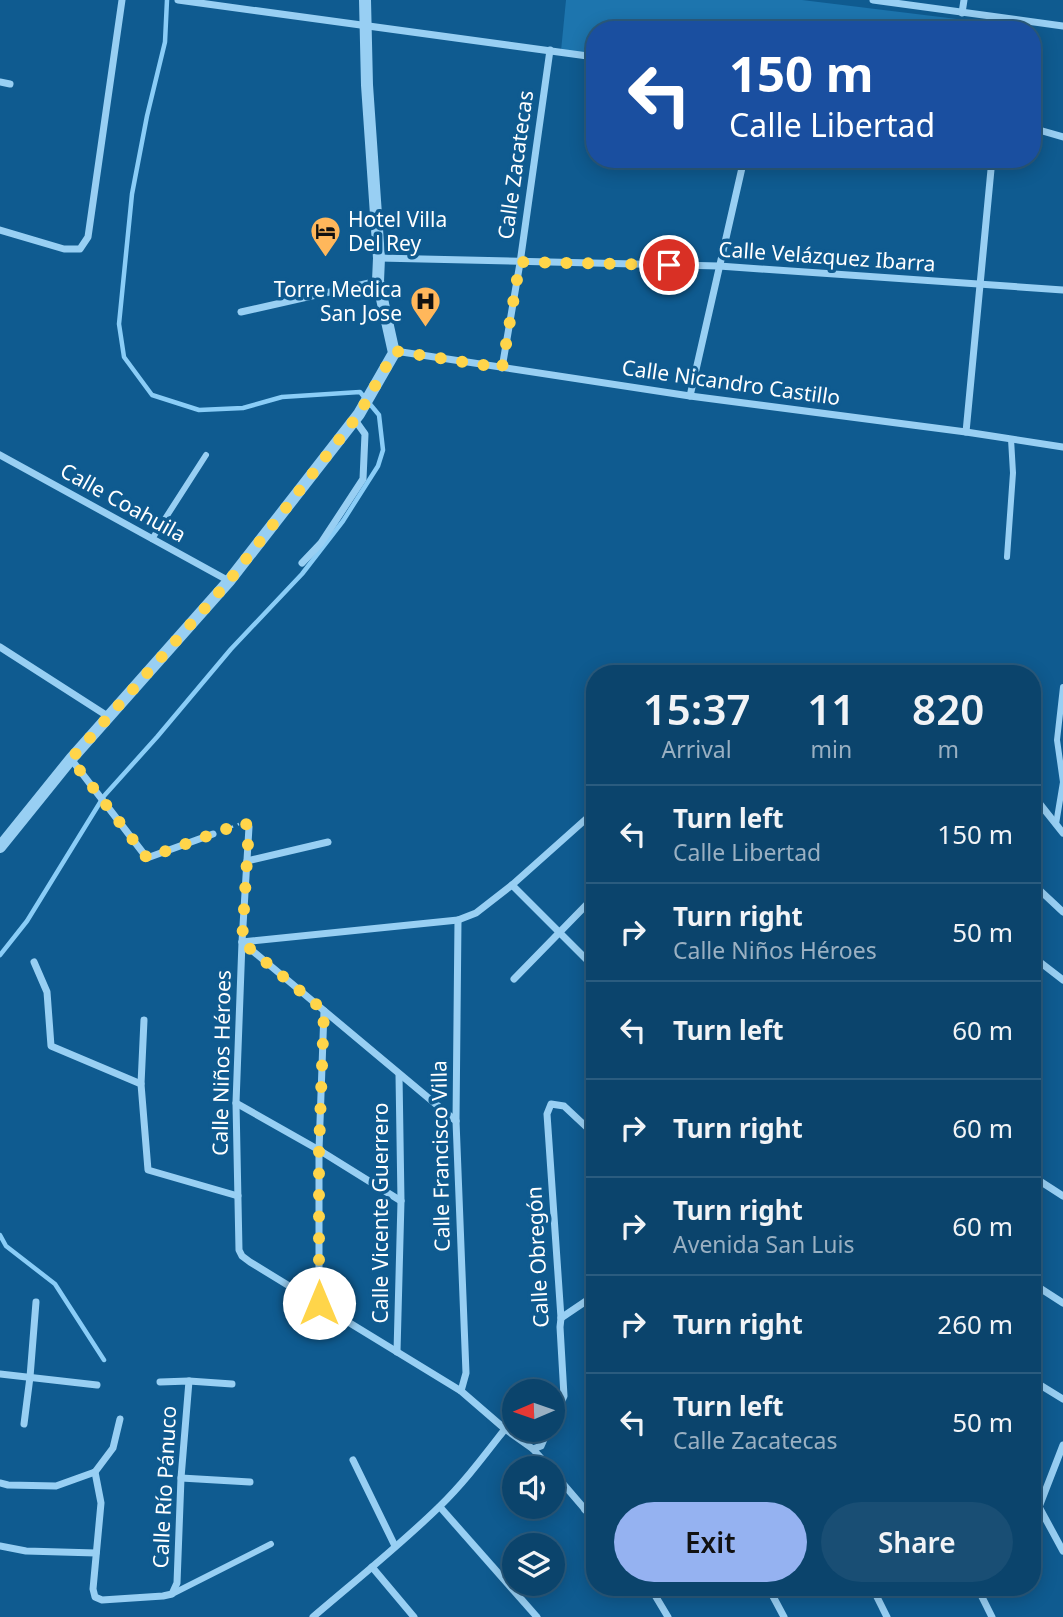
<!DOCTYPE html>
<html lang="en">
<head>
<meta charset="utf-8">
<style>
	body { margin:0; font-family:"Noto Sans",sans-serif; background:#194e74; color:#f1f3f6; height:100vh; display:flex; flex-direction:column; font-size:26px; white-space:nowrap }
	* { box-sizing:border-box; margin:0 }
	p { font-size:23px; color:#9ab0c2 }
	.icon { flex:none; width:38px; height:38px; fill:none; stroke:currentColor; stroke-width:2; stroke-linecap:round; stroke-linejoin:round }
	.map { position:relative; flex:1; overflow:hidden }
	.sheet { position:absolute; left:586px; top:665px; width:455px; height:931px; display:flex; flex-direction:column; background:#0b446c; border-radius:28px; box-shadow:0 4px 18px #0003,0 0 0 2px #2b5c7f }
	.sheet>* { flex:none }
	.guide { position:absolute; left:586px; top:21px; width:455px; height:147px; border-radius:28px; box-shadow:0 4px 18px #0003,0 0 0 2px #2b5c7f; background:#1a4fa0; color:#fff; overflow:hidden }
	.needle { width:46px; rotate:268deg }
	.tools { position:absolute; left:502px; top:1379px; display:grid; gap:14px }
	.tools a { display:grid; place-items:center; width:63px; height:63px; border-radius:50%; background:#0b446c; box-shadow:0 4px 18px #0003,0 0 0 2px #2b5c7f; font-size:35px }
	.pin { position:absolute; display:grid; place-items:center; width:60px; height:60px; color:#fff; margin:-30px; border:4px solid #fff; border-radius:50%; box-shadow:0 2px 7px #0007 }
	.me { position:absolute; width:77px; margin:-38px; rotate:0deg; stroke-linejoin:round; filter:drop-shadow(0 0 5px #0008) }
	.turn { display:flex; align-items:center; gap:24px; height:147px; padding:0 28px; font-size:32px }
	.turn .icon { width:91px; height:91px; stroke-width:2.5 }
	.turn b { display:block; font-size:49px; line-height:60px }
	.eta { display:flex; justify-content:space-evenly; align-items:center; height:119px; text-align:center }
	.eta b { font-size:42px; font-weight:600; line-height:49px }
	.primary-button { display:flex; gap:14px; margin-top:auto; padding:14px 28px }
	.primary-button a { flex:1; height:80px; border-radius:42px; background:#95b2f1; color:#111; font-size:28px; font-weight:600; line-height:80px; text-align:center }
	.primary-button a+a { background:#194e74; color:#f1f3f6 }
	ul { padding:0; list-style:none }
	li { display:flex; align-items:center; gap:21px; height:98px; padding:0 28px; border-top:2px solid #2b5c7f }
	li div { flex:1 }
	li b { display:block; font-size:26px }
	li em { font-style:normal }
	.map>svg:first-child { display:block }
	.green { fill:#1d75ae }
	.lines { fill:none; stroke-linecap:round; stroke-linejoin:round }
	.stream { stroke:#8acdf7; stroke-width:4.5 }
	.path { stroke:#98cff3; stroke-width:2.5; stroke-dasharray:3.5 5; stroke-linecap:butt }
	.pedestrian { stroke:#98cff3; stroke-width:6 }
	.minor { stroke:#98cff3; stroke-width:7 }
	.tertiary { stroke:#98cff3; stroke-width:12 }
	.route { stroke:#ffd54a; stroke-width:12; stroke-dasharray:0 21.6 }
	.labels { text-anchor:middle; stroke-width:7; stroke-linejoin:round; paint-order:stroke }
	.street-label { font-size:21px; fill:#fff; stroke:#0f5b90 }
	.poi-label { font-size:21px; fill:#fff; stroke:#0f5b90; text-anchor:start }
</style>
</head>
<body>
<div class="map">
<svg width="1063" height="1617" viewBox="0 0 1063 1617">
	<rect width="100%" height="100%" fill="#0f5b90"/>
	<!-- green -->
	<path class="green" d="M566 0H802L1030 28V30H595V56L561 51Z"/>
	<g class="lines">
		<!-- stream -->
		<g class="stream">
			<path d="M0 955 27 921 104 796 157 737 231 649 302 574 343 521 378 466 383 450 379 415 360 392 282 397 243 408 199 410 152 395 124 357 119 324 132 194 147 116 165 42 167 0"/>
			<path d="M0 1235 6 1246 55 1284 104 1360"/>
		</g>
		<!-- path -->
		<g class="path">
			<path d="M854 30C866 21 878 21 890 30"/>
			<path d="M927 30 943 23"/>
			<path d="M222 831 239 824"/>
		</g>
		<!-- pedestrian -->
		<g class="pedestrian">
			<path d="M152 539 206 455"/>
			<path d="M1007 557 1013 473 1011 439"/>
			<path d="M1056 824 1063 782 1057 740 1063 687"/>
			<path d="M172 1594 271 1544"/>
		</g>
		<!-- minor -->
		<g class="minor">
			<path d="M178 0 595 57"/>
			<path d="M873 0 1063 26"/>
			<path d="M962 13 964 0"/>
			<path d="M0 82 10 84"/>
			<path d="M1032 128 1063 137"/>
			<path d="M0 230 64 249H80L88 237 122 0"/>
			<path d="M379 258 719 266 1063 290"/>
			<path d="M241 312 378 281"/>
			<path d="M395 351 690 396 966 432 1063 447"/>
			<path d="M502 368 520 263 550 50"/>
			<path d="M690 396 744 159"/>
			<path d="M966 432 992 159"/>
			<path d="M0 455 229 581"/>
			<path d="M302 563 321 543 363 479 365 434 355 420"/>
			<path d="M0 647 109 717"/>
			<path d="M71 759 147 858 213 834"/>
			<path d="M1032 794 1063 833"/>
			<path d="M249 827 242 942 236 1103 239 1250 242 1256 250 1262 461 1391 505 1429 533 1449 550 1468"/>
			<path d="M247 861 328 842"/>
			<path d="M1032 883 1063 912"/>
			<path d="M512 885 595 968"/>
			<path d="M458 920 456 1121 466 1373 461 1391"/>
			<path d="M242 942 458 920 476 913 512 885 595 811"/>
			<path d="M242 942 456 1121"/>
			<path d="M1032 956 1063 980"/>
			<path d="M34 962 47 992 51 1046 141 1084"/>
			<path d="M514 979 595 896"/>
			<path d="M144 1020 141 1084 148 1170 238 1196"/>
			<path d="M236 1103 319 1150 401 1201"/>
			<path d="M1032 1176 1063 1196"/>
			<path d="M1032 1283 1063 1303"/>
			<path d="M319 1303V1150L324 1011"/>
			<path d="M561 1318 595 1295"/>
			<path d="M397 1352 401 1201 399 1075"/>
			<path d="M0 1374 97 1385"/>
			<path d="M1032 1380 1063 1399"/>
			<path d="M160 1382 189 1381 232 1384"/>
			<path d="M553 1420 564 1396 560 1327 561 1318 547 1114 551 1104 564 1106 595 1135"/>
			<path d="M24 1424 30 1377 36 1302"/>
			<path d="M533 1449 541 1446 548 1430"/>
			<path d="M353 1460 395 1546"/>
			<path d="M95 1472 101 1503 93 1589 95 1597 102 1600 163 1596 172 1594 177 1583 181 1478 189 1381"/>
			<path d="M553 1472 595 1521"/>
			<path d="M181 1478 250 1482"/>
			<path d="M0 1483 8 1485 56 1486 95 1472 113 1448 120 1419"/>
			<path d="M1032 1494 1063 1551"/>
			<path d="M440 1507 537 1617"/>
			<path d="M1039 1507 1063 1445"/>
			<path d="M585 1510 595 1501"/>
			<path d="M0 1546 26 1551 96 1553"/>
			<path d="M372 1567 414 1617"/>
			<path d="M650 1587 668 1617"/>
			<path d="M768 1587 784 1617"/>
			<path d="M872 1587 887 1617"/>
			<path d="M977 1587 992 1617"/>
			<path d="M313 1617C355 1581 399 1546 439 1507 463 1484 484 1456 505 1429"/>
		</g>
		<!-- tertiary -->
		<path class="tertiary" d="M0 847 71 759 229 581 359 414 394 353 378 281 379 258 367 85 365 0"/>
	</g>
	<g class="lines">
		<!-- route -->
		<path class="route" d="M319 1303V1150L324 1011 242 942 249 827 245 823 240 824 147 858 71 759 229 581 359 414 395 351 502 368 520 262 669 265"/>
	</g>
	<!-- icons -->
	<defs>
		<symbol id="hotel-pin" viewBox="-11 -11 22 30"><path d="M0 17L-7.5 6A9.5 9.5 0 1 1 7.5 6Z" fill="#ffb75b" stroke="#0f5b90"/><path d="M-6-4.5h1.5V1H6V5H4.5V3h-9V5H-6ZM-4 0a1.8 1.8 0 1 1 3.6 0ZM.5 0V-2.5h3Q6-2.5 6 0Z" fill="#111"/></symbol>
		<symbol id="hospital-pin" viewBox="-11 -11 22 30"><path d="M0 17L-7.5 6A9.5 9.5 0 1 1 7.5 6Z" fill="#ffb75b" stroke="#0f5b90"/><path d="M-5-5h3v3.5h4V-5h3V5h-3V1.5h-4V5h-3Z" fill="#111"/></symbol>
	</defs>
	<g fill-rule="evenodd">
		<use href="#hotel-pin" x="308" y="214" width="35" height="47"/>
		<use href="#hospital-pin" x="408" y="284" width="35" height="47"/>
	</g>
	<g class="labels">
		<!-- street labels -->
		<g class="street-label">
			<text transform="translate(516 165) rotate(-82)" y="7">Calle Zacatecas</text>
			<text transform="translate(827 257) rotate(4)" y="7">Calle Velázquez Ibarra</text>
			<text transform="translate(731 383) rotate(8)" y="7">Calle Nicandro Castillo</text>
			<text transform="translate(123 503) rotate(29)" y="7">Calle Coahuila</text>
			<text transform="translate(222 1063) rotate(-89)" y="7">Calle Niños Héroes</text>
			<text transform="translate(441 1156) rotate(-91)" y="7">Calle Francisco Villa</text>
			<text transform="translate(381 1213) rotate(-90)" y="7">Calle Vicente Guerrero</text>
			<text transform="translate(538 1257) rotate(-93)" y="7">Calle Obregón</text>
			<text transform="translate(165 1487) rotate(-87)" y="7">Calle Río Pánuco</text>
		</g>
		<!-- poi labels -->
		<g class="poi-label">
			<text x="348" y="227">Hotel Villa<tspan x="348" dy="24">Del Rey</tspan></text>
			<text x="402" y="297" text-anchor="end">Torre Medica<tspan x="402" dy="24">San Jose</tspan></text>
		</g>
	</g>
</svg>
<div class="tools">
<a><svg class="needle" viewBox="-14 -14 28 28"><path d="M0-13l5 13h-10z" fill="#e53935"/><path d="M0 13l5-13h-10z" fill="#9ab0c2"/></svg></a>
<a><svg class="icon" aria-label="sound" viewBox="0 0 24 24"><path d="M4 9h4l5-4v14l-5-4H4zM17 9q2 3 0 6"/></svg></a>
<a><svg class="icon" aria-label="layers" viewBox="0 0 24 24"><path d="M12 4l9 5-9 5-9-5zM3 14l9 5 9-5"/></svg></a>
</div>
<div class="pin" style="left:669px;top:265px;background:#d93025"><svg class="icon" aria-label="arrive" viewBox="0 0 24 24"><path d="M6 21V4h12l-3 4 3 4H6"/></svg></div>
<svg class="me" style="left:319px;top:1303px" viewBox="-20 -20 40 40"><circle r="19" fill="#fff"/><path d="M0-13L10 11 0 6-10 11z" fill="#ffd54a"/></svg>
<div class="guide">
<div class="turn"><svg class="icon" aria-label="left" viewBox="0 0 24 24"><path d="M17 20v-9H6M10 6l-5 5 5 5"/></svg><div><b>150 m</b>Calle Libertad</div></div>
</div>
<section class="sheet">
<div class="eta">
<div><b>15:37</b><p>Arrival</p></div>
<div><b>11</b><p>min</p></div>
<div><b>820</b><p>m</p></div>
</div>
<ul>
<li><svg class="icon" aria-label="left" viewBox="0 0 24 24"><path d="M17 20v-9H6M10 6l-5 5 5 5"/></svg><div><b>Turn left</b><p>Calle Libertad</p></div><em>150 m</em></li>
<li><svg class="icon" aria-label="right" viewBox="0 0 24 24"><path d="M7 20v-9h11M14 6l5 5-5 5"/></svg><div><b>Turn right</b><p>Calle Niños Héroes</p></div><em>50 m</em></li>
<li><svg class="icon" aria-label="left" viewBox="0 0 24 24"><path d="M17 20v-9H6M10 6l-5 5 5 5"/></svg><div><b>Turn left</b></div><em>60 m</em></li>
<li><svg class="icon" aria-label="right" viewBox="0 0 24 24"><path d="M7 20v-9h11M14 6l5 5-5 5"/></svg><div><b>Turn right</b></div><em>60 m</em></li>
<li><svg class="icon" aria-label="right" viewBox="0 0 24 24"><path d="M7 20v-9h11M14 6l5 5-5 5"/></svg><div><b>Turn right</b><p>Avenida San Luis</p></div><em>60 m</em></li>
<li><svg class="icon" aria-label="right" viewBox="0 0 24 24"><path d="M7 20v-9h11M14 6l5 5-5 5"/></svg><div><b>Turn right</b></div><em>260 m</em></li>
<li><svg class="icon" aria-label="left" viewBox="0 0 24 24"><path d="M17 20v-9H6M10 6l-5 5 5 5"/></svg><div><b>Turn left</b><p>Calle Zacatecas</p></div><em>50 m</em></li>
</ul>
<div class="primary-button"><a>Exit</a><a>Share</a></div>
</section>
</div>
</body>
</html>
